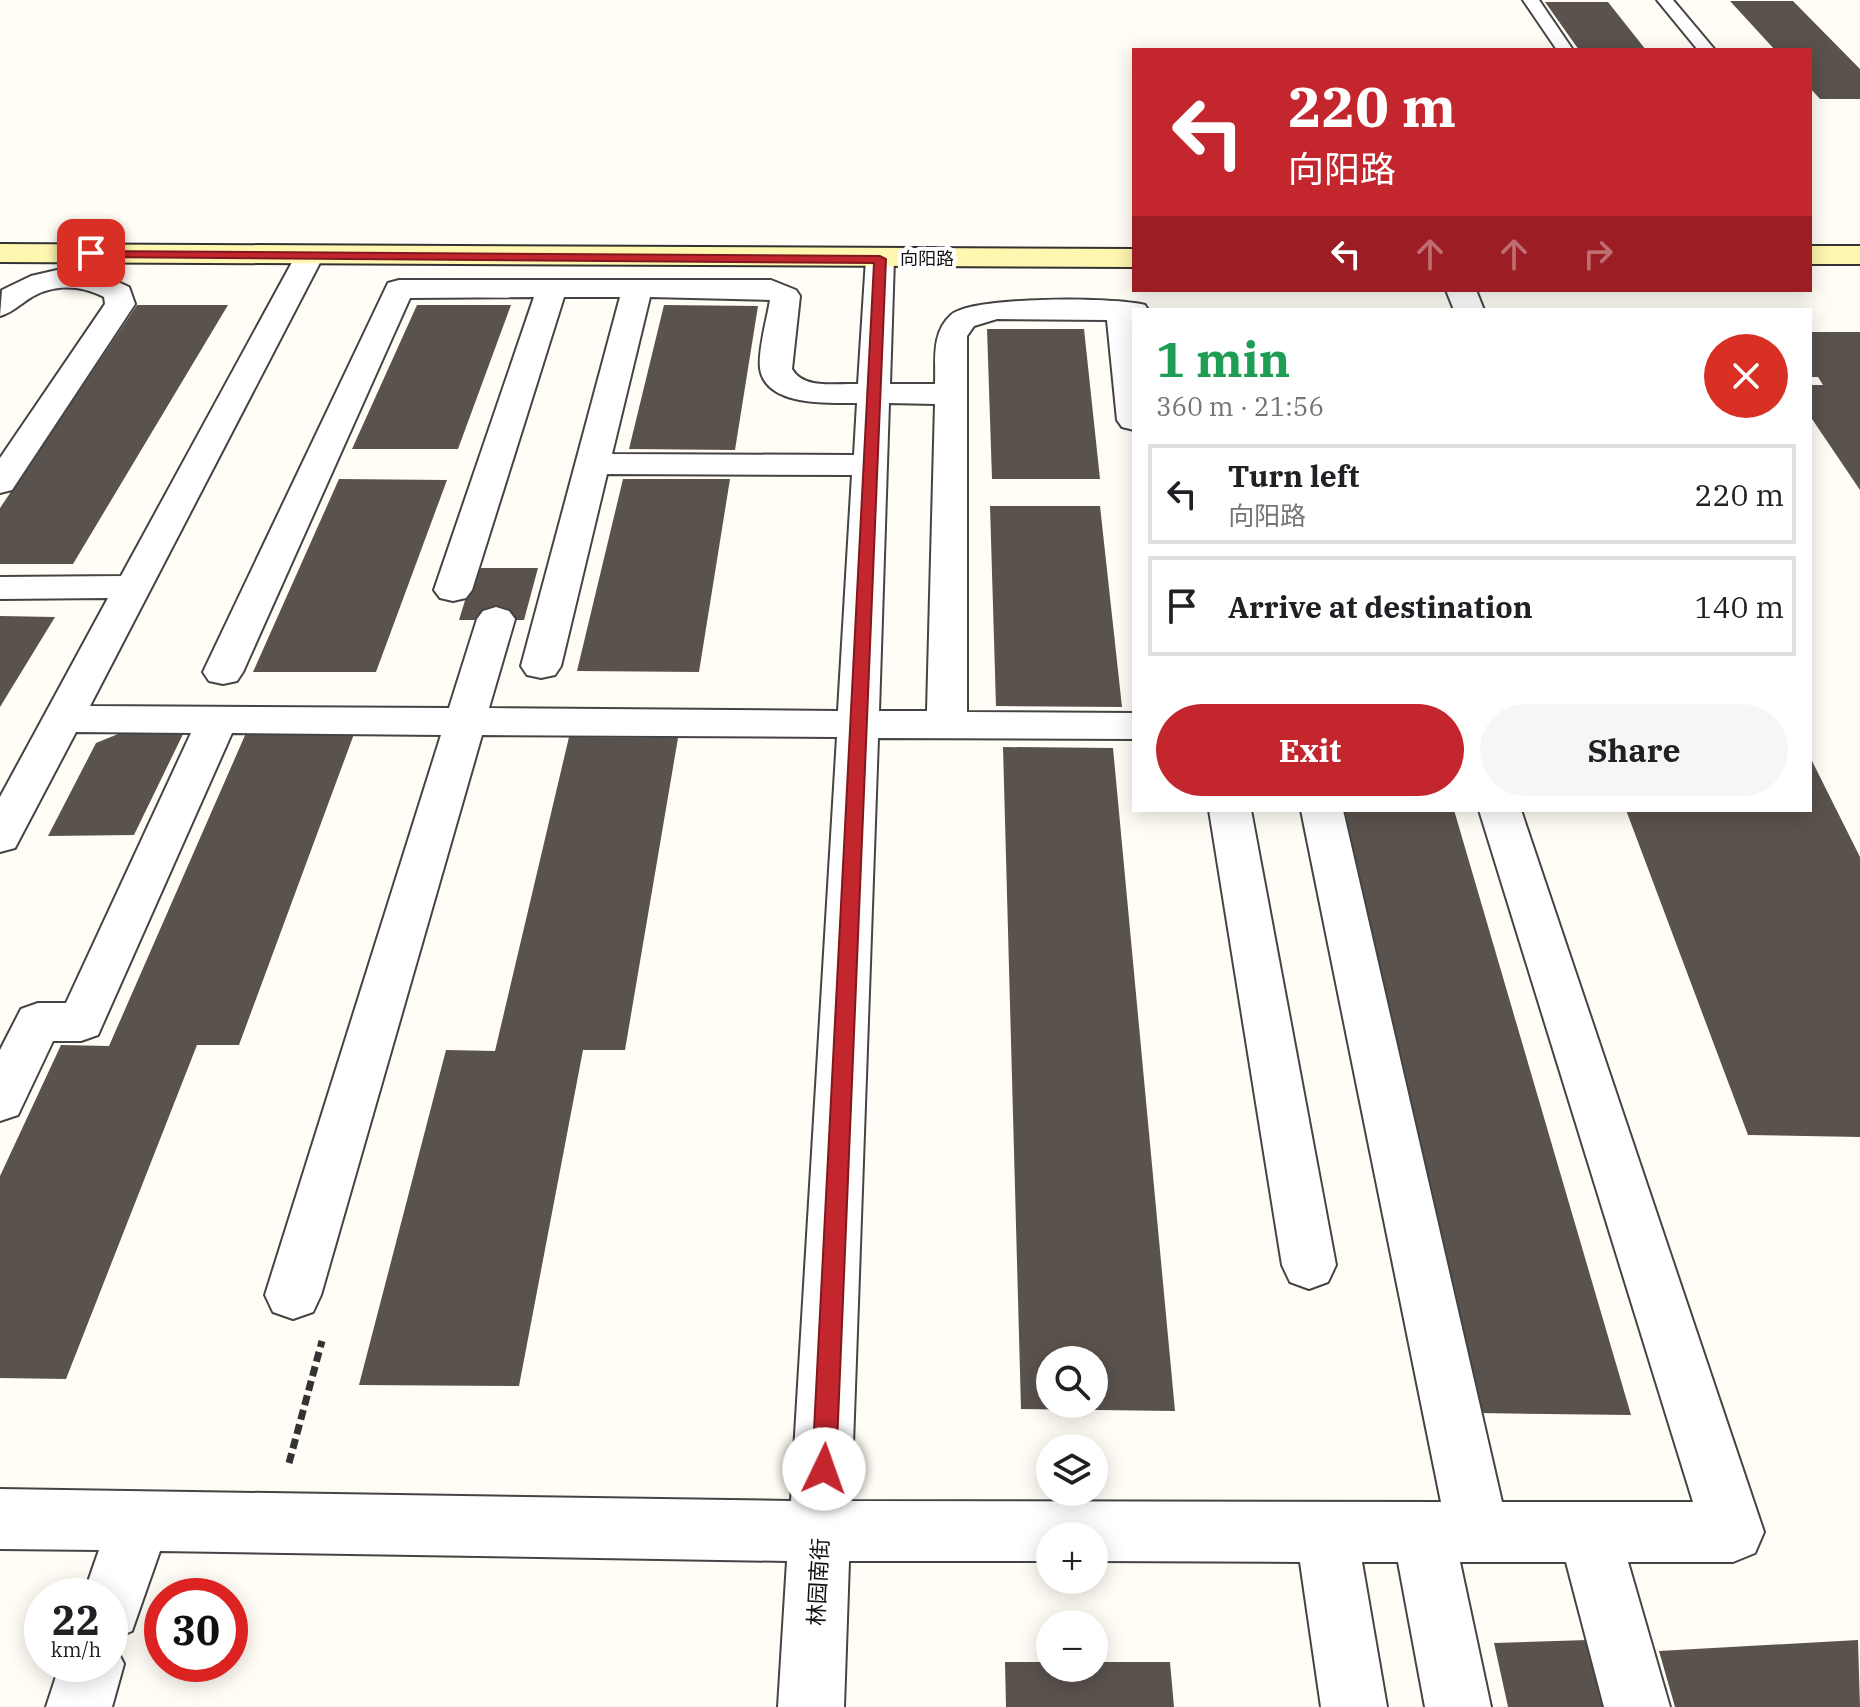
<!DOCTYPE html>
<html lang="en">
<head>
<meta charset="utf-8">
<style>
	body { margin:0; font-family:"IBM Plex Serif","Noto Sans SC",serif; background:#f6f6f6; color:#202124; height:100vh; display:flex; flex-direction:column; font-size:30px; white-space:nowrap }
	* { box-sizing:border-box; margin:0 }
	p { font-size:26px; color:#757577 }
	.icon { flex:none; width:44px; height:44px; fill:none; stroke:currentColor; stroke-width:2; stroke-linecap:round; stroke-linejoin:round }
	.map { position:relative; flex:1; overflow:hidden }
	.drawer { position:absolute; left:1132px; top:308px; width:680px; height:504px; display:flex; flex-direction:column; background:#fff; border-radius:0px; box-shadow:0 4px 20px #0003 }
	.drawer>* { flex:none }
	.top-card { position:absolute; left:1132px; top:48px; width:680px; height:244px; border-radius:0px; box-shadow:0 4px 20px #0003; background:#c4262e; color:#fff; overflow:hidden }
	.tools { position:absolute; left:1036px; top:1346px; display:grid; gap:16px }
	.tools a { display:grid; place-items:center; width:72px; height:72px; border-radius:50%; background:#fff; box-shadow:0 4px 20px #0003; font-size:40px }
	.speed { position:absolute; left:24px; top:1578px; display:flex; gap:16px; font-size:40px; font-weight:700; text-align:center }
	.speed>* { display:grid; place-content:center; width:104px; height:104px; border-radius:50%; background:#fff; box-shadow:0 4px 20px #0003; line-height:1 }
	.speed small { font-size:20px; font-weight:400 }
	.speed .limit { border:12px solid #d22; background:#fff; color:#111 }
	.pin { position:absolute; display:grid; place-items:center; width:68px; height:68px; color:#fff; margin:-34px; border-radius:16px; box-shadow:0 4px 12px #0006 }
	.me { position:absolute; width:88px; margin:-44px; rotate:3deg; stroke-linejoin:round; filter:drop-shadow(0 0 6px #0008) }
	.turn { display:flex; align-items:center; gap:28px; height:168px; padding:0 24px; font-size:36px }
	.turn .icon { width:104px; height:104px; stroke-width:2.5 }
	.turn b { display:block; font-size:56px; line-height:68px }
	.lanes { display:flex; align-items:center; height:76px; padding:0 24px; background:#0003; justify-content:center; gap:40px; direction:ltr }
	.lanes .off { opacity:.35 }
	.round { display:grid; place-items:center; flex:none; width:84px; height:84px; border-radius:42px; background:#f6f6f6 }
	.overview { display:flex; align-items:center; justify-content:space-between; height:136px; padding:0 24px }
	h1 { font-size:48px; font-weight:800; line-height:60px; color:#1e9e55 }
	.cta { display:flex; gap:16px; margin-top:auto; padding:16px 24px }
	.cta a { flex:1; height:92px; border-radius:48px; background:#c4262e; color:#fff; font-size:32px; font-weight:800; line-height:92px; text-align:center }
	.cta a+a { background:#f6f6f6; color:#202124 }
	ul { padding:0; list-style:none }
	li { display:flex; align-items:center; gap:24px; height:100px; margin:0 16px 12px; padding:0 8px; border:4px solid #e0e0e0; border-radius:0px }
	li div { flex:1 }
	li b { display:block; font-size:30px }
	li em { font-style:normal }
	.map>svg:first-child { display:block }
	.building { fill:#5a524d; fill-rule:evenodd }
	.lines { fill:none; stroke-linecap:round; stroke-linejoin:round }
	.lane-casing { stroke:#444; stroke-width:4 }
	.street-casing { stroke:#444; stroke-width:4 }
	.secondary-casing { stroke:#333; stroke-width:4 }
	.path { stroke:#333; stroke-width:7; stroke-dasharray:10 5; stroke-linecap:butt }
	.lane { fill:#fff; fill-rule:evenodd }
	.street { fill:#fff; fill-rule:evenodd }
	.secondary { fill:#fff6b0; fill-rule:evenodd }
	.route { fill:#c4262e; stroke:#7f191e; stroke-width:2 }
	.labels { text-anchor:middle; stroke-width:8; stroke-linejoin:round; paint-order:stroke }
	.far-street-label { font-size:18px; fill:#111; stroke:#fff }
	.street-label { font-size:22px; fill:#111; stroke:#fff }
</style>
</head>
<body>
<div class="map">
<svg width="1860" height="1707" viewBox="0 0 1860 1707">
	<rect width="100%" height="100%" fill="#fffdf5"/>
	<!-- building -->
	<g class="building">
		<path d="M1730 1H1793L1860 69V99H1820L1810 88V50H1775Z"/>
		<path d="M1545 2H1608L1646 50H1579Z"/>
		<path d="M137 305H228L73 564H0V508Z"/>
		<path d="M417 305H511L458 449H352Z"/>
		<path d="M664 305 758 306 735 450 629 449Z"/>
		<path d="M987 329H1084L1100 479H992Z"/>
		<path d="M1810 332H1860V490L1810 416V385H1823L1818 377H1810Z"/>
		<path d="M339 479 447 480 376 672H253Z"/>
		<path d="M623 479H730L699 672 577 671Z"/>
		<path d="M990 506H1100L1122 707 996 706Z"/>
		<path d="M475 568H538L524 620H459Z"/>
		<path d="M0 616 55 617 0 707Z"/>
		<path d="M186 728 134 835 48 836 96 743 128 730Z"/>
		<path d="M246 733 354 734 239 1045H197L66 1379 0 1378V1176L61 1045 109 1046Z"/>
		<path d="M569 737 678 738 625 1050H583L519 1386 359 1385 446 1050 495 1051Z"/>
		<path d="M1003 747 1113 748 1175 1411 1021 1409ZM1050 1360H1094V1404H1050Z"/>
		<path d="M1810 757 1860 857V1137L1748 1135 1626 810H1810Z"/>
		<path d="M1340 810H1454L1631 1415 1475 1413Z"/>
		<path d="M1588 1640 1605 1707H1508L1494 1643Z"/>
		<path d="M1858 1640 1860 1707H1675L1659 1651Z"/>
		<path d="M1005 1662H1050V1668H1094V1662H1170L1174 1707H1006Z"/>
	</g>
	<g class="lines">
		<defs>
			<g id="lane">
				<path d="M1523 0H1539L1573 50H1557Z"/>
				<path d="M1657 0H1673L1715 50H1698Z"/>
			</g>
			<g id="street">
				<path d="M310 246 320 249 324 255 90 706 449 708 477 619 483 611 496 607 509 611 515 619 489 708 838 711 852 475 607 474 561 666 555 675 541 678 527 675 521 666 620 297H564L472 590 466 598 453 601 440 598 434 590 534 297 410 298 243 672 237 681 223 684 209 681 203 672 388 283 399 280H771L796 290 800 296 792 369C804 390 837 383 858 384L866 259 870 253 880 250 890 253 894 259 890 384H935C936 360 931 333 951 315 972 296 1115 297 1145 305L1148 310H1134V430L1122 427 1117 420 1107 320 997 319 974 326 967 336V712L1134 713V739L878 738 851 1501 1441 1502 1301 810H1343L1502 1502H1693L1479 810H1521L1764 1532 1755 1553 1733 1562H1628L1670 1707H1604L1566 1562H1460L1491 1707H1425L1398 1562H1362L1387 1707H1321L1300 1562 1094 1561V1536H1050V1561H849L844 1707H778L787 1561 160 1551 132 1631 112 1640 124 1664 112 1707H46L60 1664H110V1596H83L99 1550 0 1549V1489L791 1501 837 737 482 735 321 1295 313 1312 293 1319 273 1312 265 1295 441 735 232 733 98 1035 81 1041H53L18 1115 0 1121V1050L21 1009 38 1003H66L191 733 76 732 15 848 0 852V797L108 598 0 599V577L121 576 296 255 300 249ZM650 297 770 300C767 319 758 350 760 368 765 407 829 403 857 403L854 455 612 454ZM889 403 935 404 927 711H879Z"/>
				<path d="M57 270C83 269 105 275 129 287L135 304 12 490 0 493V458L105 304 104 297C77 283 47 284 23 303 14 309 10 313 0 316L2 290 31 276Z"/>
				<path d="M1446 290H1476L1484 310H1454Z"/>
				<path d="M1209 810H1251L1336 1265 1328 1282 1309 1289 1290 1282 1282 1265Z"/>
			</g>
			<g id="secondary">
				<path d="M0 244 1134 249V267L0 262Z"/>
				<rect x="1810" y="246" width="50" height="18"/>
			</g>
		</defs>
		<!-- lane casing -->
		<use href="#lane" class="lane-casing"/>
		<!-- street casing -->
		<use href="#street" class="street-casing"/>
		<!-- secondary casing -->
		<use href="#secondary" class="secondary-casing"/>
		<!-- path -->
		<path class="path" d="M289 1463 322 1341"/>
		<!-- lane -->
		<use href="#lane" class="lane"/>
		<!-- street -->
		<use href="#street" class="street"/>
		<!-- secondary -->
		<use href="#secondary" class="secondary"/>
	</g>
	<!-- route -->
	<path class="route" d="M86 251 880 256 886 259 836 1469 833 1477 824 1481 815 1477 812 1469 874 263 91 257 85 253Z"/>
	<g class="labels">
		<!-- far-street labels -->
		<g class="far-street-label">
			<text x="927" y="265">向阳路</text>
		</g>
		<!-- street labels -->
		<g class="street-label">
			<text transform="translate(818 1582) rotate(-87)" y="8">林园南街</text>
		</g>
	</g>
</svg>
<div class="tools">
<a><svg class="icon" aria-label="search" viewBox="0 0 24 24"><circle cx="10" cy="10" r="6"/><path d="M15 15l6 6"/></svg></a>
<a><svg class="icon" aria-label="layers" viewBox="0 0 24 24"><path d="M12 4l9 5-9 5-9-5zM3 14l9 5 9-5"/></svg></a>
<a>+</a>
<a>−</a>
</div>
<div class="speed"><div>22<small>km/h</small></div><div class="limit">30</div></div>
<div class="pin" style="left:91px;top:253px;background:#d93025"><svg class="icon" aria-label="arrive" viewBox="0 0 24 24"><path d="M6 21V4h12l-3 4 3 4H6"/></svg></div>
<svg class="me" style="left:824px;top:1469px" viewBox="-20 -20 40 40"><circle r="19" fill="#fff"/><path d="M0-13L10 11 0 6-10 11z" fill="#c4262e"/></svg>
<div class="top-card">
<div class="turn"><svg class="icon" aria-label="left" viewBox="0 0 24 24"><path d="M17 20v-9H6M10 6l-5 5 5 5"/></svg><div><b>220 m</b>向阳路</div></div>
<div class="lanes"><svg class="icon" aria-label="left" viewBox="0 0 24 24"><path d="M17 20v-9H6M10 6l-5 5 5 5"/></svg><svg class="icon off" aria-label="ahead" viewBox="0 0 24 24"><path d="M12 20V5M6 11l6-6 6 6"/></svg><svg class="icon off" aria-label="ahead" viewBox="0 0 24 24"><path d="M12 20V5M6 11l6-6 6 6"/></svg><svg class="icon off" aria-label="right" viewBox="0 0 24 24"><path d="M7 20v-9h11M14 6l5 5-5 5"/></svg></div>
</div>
<section class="drawer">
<div class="overview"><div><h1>1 min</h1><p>360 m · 21:56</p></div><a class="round" style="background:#d93025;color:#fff"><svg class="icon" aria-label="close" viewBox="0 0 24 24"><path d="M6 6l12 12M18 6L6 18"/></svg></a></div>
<ul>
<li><svg class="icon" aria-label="left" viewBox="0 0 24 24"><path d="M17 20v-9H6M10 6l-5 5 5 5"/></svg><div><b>Turn left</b><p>向阳路</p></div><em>220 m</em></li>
<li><svg class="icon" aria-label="arrive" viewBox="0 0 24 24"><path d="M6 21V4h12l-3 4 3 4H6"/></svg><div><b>Arrive at destination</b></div><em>140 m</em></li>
</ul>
<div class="cta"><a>Exit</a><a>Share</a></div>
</section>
</div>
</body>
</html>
